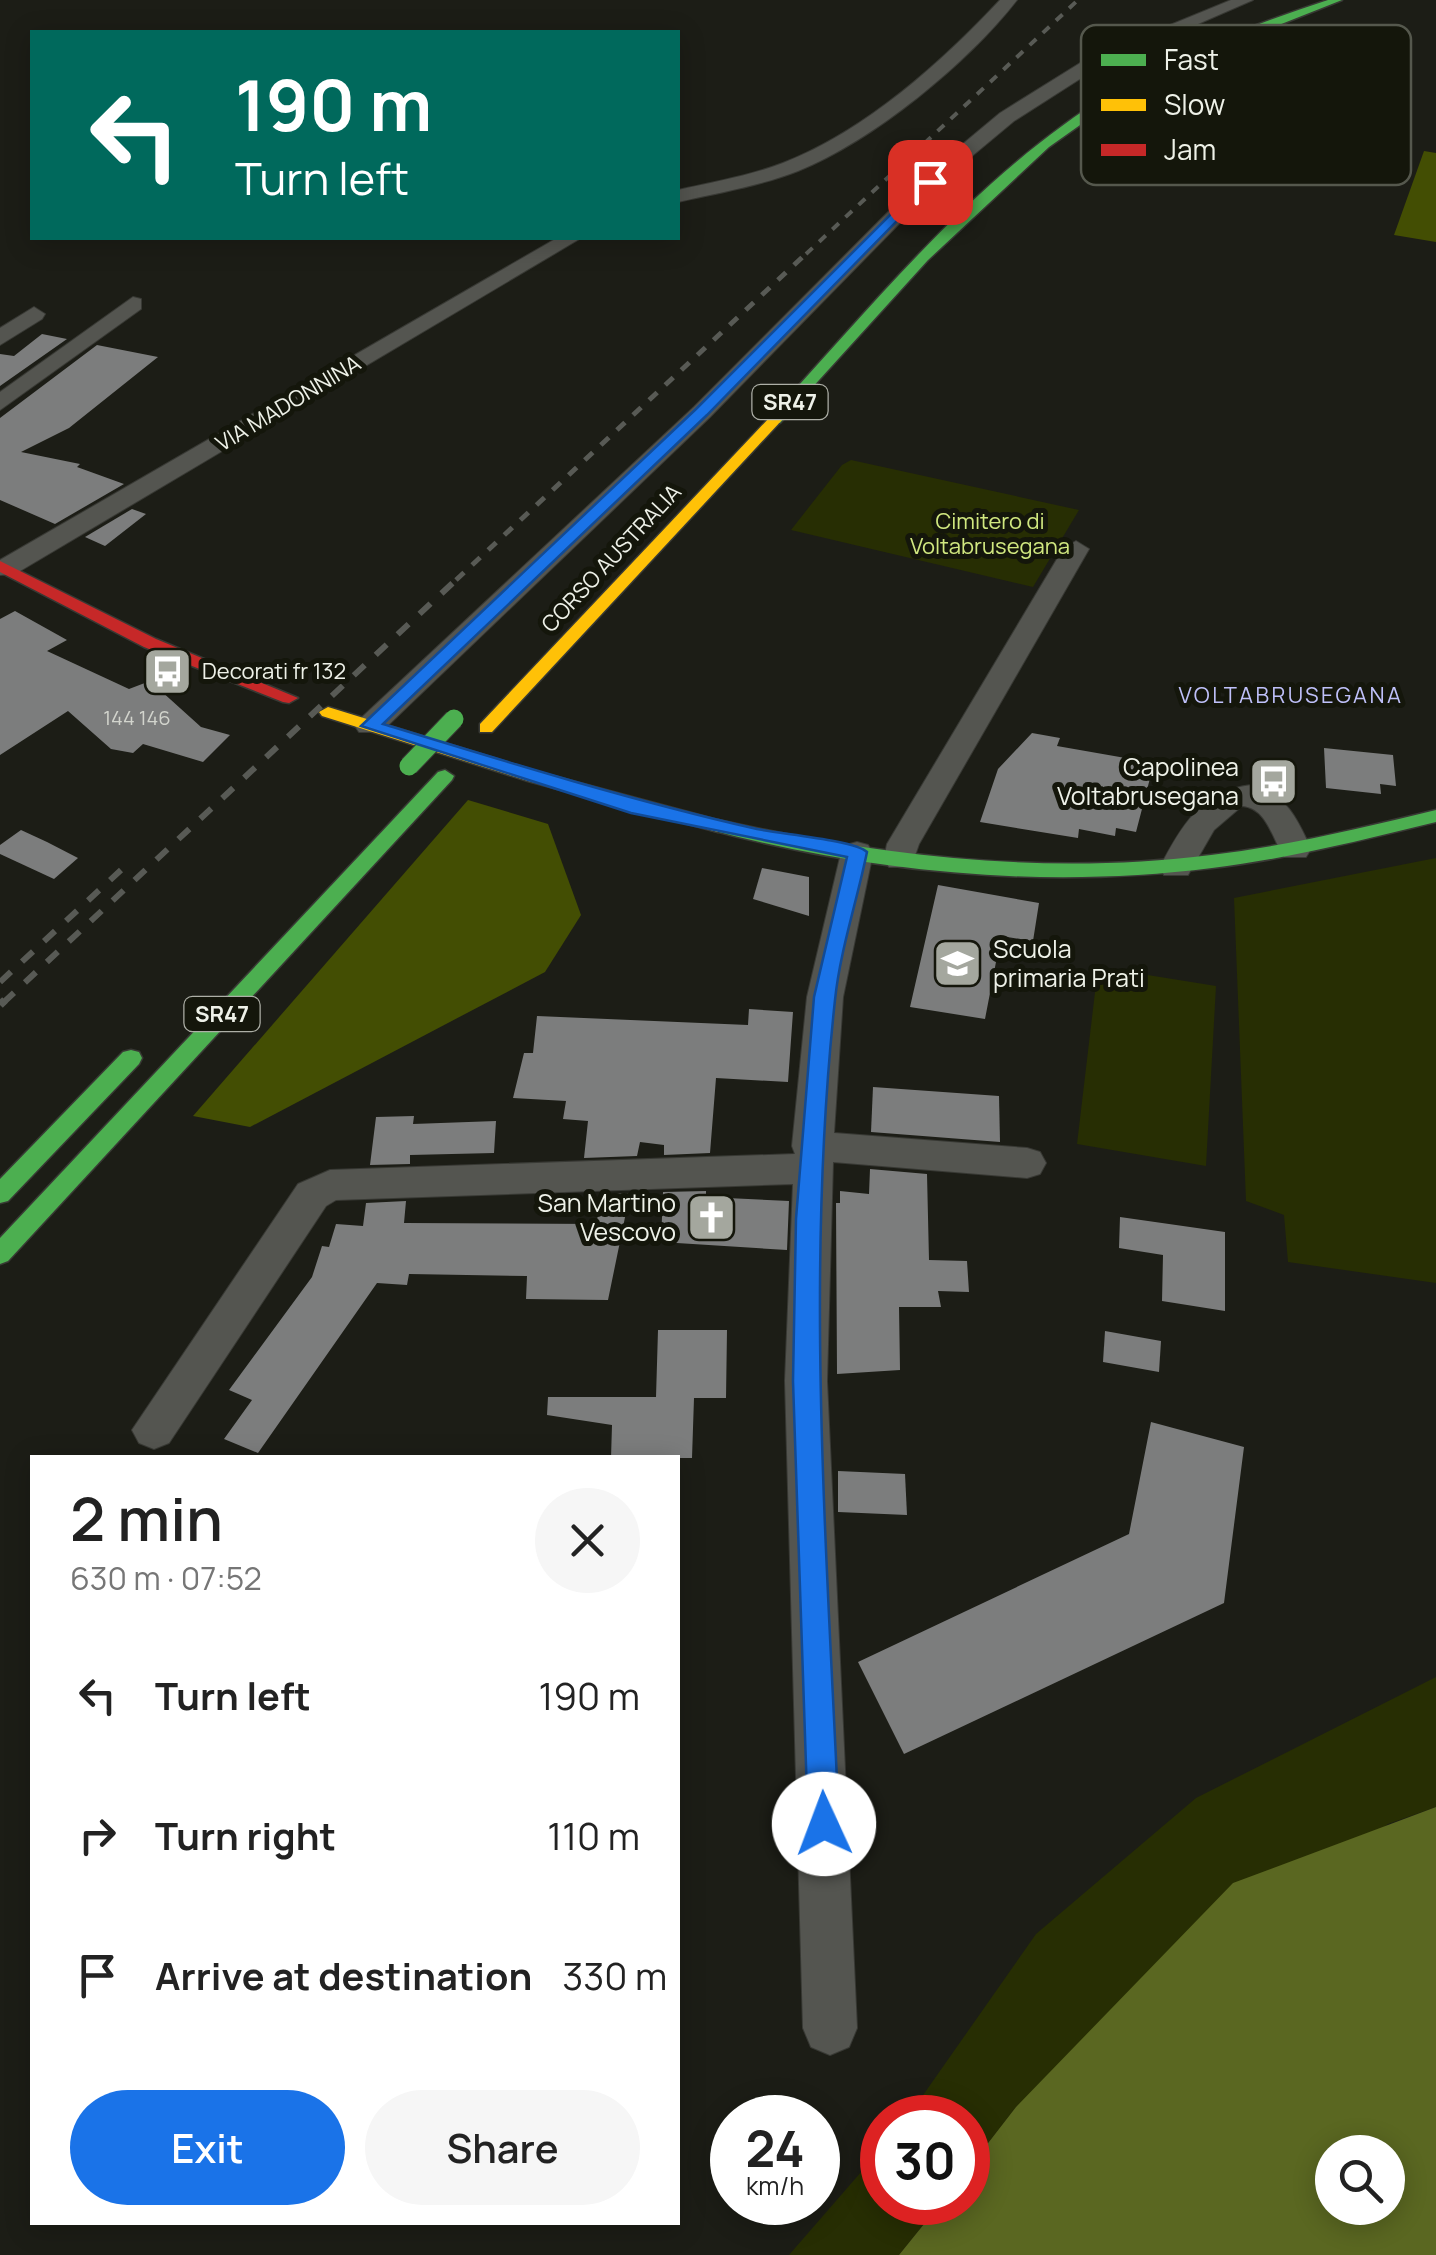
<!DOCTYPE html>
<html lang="en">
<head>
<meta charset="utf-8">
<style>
	body { margin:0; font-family:Manrope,sans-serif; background:#f6f6f6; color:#222; height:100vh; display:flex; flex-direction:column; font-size:38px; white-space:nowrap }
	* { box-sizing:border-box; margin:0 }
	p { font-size:32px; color:#767676 }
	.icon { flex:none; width:55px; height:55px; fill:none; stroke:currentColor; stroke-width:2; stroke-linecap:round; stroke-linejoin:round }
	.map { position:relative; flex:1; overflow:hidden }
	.side { position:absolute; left:30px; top:1455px; width:650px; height:770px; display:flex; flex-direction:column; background:#fff; border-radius:0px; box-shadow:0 5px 25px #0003 }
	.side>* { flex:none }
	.guide { position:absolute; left:30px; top:30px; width:650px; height:210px; border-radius:0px; box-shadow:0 5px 25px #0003; background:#00695c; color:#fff; overflow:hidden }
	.controls { position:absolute; left:1315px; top:2135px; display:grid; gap:20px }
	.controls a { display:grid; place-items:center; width:90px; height:90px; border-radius:50%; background:#fff; box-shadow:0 5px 25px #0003; font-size:50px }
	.speed { position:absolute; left:710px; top:2095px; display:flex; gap:20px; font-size:50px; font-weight:700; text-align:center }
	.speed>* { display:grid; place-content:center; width:130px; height:130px; border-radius:50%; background:#fff; box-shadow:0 5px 25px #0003; line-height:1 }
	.speed small { font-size:25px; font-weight:400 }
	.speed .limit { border:15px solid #d22; background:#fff; color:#111 }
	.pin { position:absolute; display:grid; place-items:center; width:85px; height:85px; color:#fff; margin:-42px; border-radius:20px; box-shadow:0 5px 15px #0006 }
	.me { position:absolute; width:110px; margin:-55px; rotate:358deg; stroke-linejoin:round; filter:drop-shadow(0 0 8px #0008) }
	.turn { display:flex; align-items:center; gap:35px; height:210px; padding:0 40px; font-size:45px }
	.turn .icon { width:130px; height:130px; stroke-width:2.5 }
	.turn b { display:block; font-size:70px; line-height:85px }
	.round { display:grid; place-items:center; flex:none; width:105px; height:105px; border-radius:52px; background:#f6f6f6 }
	.head { display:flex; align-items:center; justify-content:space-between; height:170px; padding:0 40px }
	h1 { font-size:60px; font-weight:600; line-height:75px }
	.button { display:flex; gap:20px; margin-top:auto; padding:20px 40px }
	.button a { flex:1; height:115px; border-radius:60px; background:#1a73e8; color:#fff; font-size:40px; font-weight:600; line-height:115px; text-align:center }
	.button a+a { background:#f6f6f6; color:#222 }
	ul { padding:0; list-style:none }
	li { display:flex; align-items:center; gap:30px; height:140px; padding:0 40px }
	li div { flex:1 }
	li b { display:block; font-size:38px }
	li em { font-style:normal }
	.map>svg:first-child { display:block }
	.green { fill:#272e03 }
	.forest { fill:#434e03 }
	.water { fill:#5a6721; fill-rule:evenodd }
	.building { fill:#7c7d7d }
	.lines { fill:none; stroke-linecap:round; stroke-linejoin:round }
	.street-casing { stroke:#383934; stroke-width:2 }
	.fast-casing { stroke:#383934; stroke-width:3 }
	.slow-casing { stroke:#383934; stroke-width:3 }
	.jam-casing { stroke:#383934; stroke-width:3 }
	.street { fill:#545550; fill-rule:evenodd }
	.fast { fill:#4caf50; fill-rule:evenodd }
	.slow { fill:#ffc107; fill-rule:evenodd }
	.jam { fill:#c62828; fill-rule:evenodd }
	.rail-far3 { stroke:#585a55; stroke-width:4; stroke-dasharray:9 9; stroke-linecap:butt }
	.rail-far2 { stroke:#585a55; stroke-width:5; stroke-dasharray:11 11; stroke-linecap:butt }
	.rail-far1 { stroke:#585a55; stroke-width:6; stroke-dasharray:15 15; stroke-linecap:butt }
	.rail { stroke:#585a55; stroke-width:8; stroke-dasharray:19 19; stroke-linecap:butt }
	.fast-bridge-casing { stroke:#383934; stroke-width:21; stroke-linecap:butt }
	.fast-bridge { stroke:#4caf50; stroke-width:19 }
	.route { fill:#1a73e8; stroke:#114b97; stroke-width:2.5 }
	.labels { text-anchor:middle; stroke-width:10; stroke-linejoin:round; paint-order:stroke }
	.number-label { font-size:20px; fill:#d2d4cd }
	.shield { fill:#14160b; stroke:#adafa6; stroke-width:2.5 }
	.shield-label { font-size:22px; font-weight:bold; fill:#eef1e8 }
	.far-street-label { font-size:22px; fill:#eef1e8; stroke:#14160b }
	.far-park-label { font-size:22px; fill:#d1e880; stroke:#14160b }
	.far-poi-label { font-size:22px; fill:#eef1e8; stroke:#14160b; text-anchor:start }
	.far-neighbourhood-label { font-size:22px; letter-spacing:2.5px; fill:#bfc0f9; stroke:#14160b }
	.poi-label { font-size:25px; fill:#eef1e8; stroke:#14160b; text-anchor:end }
	.key { fill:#14160b; stroke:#55584d; stroke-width:2.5 }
	.key-label { font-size:28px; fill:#eef1e8 }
</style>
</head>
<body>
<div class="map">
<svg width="1436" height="2255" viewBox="0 0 1436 2255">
	<rect width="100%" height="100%" fill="#1c1d16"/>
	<!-- green -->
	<g class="green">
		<path d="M851 460 1079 510 1033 587 791 530 842 465Z"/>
		<path d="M1436 858V1283L1288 1262 1284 1215 1246 1201 1234 898Z"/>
		<path d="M1098 967 1216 986 1206 1166 1077 1144Z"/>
		<path d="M1436 1677V1807L1388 1824 1016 2107 968 2169V2118H907L1036 1934 1196 1798Z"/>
		<path d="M882 2148V2202L941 2203 899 2255H789Z"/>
	</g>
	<!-- forest -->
	<g class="forest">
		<path d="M1424 151 1436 153V242L1394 235Z"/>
		<path d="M468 800 548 824 581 915 545 972 250 1127 193 1116Z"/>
	</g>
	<!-- water -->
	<path class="water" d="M1436 1807V2255H899L941 2203 968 2202V2169L1016 2107 1233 1883ZM1332 2152H1388V2208H1332Z"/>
	<!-- building -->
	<g class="building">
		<path d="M42 334 67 339 0 386V354L14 356Z"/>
		<path d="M97 345 158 357 69 428 21 452 80 464 77 467 124 484 55 524 0 500V418Z"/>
		<path d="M132 509 146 514 105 546 85 537Z"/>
		<path d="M15 611 67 640 47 651 129 689 150 681 201 727 230 735 203 762 143 744 133 753 111 749 68 711 0 755V619Z"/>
		<path d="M1032 733 1060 738 1057 746 1154 763 1136 832 1116 828 1115 836 1079 829 1078 838 980 822 998 769Z"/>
		<path d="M1324 748 1393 755 1396 786 1380 784 1381 794 1326 788Z"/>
		<path d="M21 830 47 842 78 858 54 879 0 854V845Z"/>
		<path d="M762 868 809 877V916L753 899Z"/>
		<path d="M938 885 1039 903 1033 941 1001 936 985 1019 910 1007Z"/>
		<path d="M749 1009 793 1012 788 1082 716 1078 710 1153 664 1155V1145L640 1142 637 1156 584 1158 588 1121 563 1119 566 1101 513 1098 524 1053H533L537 1016 748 1025Z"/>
		<path d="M873 1087 999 1096 1000 1142 871 1132Z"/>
		<path d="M414 1116 413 1124 496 1121 494 1153 410 1155V1164L370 1165 376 1117Z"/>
		<path d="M870 1169 927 1174 929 1260 967 1261 969 1292 938 1291 941 1307H899L900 1370 837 1374 836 1203H840V1191L869 1194Z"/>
		<path d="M706 1191V1197L789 1201 787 1250 661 1242 663 1192Z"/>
		<path d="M630 1193 608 1300 526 1299 527 1276 409 1274 407 1285 377 1283 258 1453 224 1439 252 1400 229 1390 312 1277 322 1246 329 1247 336 1224 363 1226 366 1203 406 1201 404 1223 597 1224 599 1195Z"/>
		<path d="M1120 1217 1225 1232V1311L1162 1301 1163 1255 1119 1248Z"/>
		<path d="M658 1330H727L726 1398H694L692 1458H611L612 1425 547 1415 548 1397H656Z"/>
		<path d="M1105 1331 1161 1341 1159 1372 1103 1362Z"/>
		<path d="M1151 1422 1244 1447 1224 1603 904 1754 858 1662 1129 1534Z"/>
		<path d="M838 1471 905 1474 907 1515 838 1512Z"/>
	</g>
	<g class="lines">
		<defs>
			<g id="street">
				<path d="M1000 0H1017C967 64 874 140 798 171 760 186 717 193 678 202V190C713 182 749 176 783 163 865 131 941 63 1000 0Z"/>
				<path d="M1231 0H1253L1097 68 1014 121 936 186 710 417 381 732H359L355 726 359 720 694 407 922 178 1000 113 1085 60Z"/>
				<path d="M557 238H581L15 574 0 575V560Z"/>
				<path d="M133 297 141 299V309L0 410V392Z"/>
				<path d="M34 307 45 314 42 319 0 345V328Z"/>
				<path d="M1076 541 1089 549 919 844 911 867H889L884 859 887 844 1063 549Z"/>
				<path d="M1251 785C1286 794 1297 818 1311 849L1306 857H1284C1272 838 1267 808 1242 806L1214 830 1188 875H1164L1160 867C1181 826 1202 791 1251 785Z"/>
				<path d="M857 842 868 845 873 853 843 997 834 1133 1027 1148 1040 1152 1046 1163 1040 1174 1027 1178 833 1162 827 1381 857 2028 849 2047 830 2055 811 2047 803 2028 785 1381 793 1184 336 1200 326 1206 169 1443 154 1449 139 1443 132 1430 298 1184 330 1170 795 1154 792 1146 807 997 841 853 846 845Z"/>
			</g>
			<g id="fast">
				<path d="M1328 0H1342L1181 64 1121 96 1049 147 928 260 780 423H770V417C876 302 976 176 1111 93 1178 52 1253 25 1328 0Z"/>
				<path d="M445 770 454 776 452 780 8 1261 0 1264V1238L438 772Z"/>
				<path d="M1436 810V822C1362 840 1287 859 1212 868 1046 889 872 873 711 830L708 826 718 820C880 856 1045 876 1211 855 1287 846 1362 828 1436 810Z"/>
				<path d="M131 1050 139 1052 142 1058 139 1064 8 1201 0 1203V1179L123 1052Z"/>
			</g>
			<g id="slow">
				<path d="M770 417 782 420 492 732H480V724Z"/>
				<path d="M328 707 542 773 725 822 728 826 718 832 528 781 322 716 319 712Z"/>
			</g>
			<path id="jam" d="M0 561 156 639 298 698 289 703 283 702 144 647 0 572Z"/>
		</defs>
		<!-- street casing -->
		<use href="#street" class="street-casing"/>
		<!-- fast casing -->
		<use href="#fast" class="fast-casing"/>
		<!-- slow casing -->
		<use href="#slow" class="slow-casing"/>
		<!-- jam casing -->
		<use href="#jam" class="jam-casing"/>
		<!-- street -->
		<use href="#street" class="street"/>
		<!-- fast -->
		<use href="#fast" class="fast"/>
		<!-- slow -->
		<use href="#slow" class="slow"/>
		<!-- jam -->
		<use href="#jam" class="jam"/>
		<!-- rail-far3 -->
		<path class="rail-far3" d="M806 254 1078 0"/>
		<!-- rail-far2 -->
		<path class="rail-far2" d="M456 580 809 251"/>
		<!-- rail-far1 -->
		<g class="rail-far1">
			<path d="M0 982 121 870"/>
			<path d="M3 1003 458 578"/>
		</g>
		<!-- rail -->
		<path class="rail" d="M0 1005 5 1000"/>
		<defs>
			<path id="fast-bridge" d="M409 766 454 719"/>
		</defs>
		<!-- fast-bridge casing -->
		<use href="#fast-bridge" class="fast-bridge-casing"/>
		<!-- fast-bridge -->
		<use href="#fast-bridge" class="fast-bridge"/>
	</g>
	<!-- route -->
	<path class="route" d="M925 180 935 182 707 415 383 724C507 762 630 800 757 829 779 834 855 840 867 852 857 901 840 951 835 1000 805 1274 827 1550 839 1824L834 1835 824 1839 813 1835 808 1824 793 1381 796 1219 814 997 847 857 631 813 361 726 696 409Z"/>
	<!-- icons -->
	<defs>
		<symbol id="bus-square" viewBox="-11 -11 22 22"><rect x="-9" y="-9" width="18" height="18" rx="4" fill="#a4a79e" stroke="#14160b"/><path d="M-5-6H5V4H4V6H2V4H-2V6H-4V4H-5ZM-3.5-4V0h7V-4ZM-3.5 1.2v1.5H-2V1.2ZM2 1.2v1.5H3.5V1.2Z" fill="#fff"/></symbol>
		<symbol id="school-square" viewBox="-11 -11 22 22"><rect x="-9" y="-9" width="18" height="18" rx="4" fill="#a4a79e" stroke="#14160b"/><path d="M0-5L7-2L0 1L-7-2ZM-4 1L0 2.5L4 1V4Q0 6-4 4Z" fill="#fff"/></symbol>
		<symbol id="church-square" viewBox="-11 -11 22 22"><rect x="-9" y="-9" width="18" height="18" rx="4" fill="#a4a79e" stroke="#14160b"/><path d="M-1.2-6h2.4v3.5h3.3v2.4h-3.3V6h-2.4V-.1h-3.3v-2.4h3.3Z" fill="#fff"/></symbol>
	</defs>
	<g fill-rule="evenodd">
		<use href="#bus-square" x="140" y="644" width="55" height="55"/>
		<use href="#bus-square" x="1246" y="754" width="55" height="55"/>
		<use href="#school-square" x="930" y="936" width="55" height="55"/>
		<use href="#church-square" x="684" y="1190" width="55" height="55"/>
	</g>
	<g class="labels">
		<!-- number labels -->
		<g class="number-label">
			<text x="137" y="725">144 146</text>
		</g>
		<!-- shield labels -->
		<g class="shield">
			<rect x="752.5" y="385" width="75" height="34" rx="8"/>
			<rect x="184.5" y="997" width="75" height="34" rx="8"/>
		</g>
		<g class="shield-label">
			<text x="790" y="410">SR47</text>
			<text x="222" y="1022">SR47</text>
		</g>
		<!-- far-street labels -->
		<g class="far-street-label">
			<text transform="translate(288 403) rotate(-31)" y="8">VIA MADONNINA</text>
			<text transform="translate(611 558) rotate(-47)" y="8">CORSO AUSTRALIA</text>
		</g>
		<!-- far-park labels -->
		<g class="far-park-label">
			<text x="990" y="529">Cimitero di<tspan x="990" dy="25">Voltabrusegana</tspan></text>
		</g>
		<!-- far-poi labels -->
		<g class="far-poi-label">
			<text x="202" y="679">Decorati fr 132</text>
		</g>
		<!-- far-neighbourhood labels -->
		<g class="far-neighbourhood-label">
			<text x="1291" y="703">VOLTABRUSEGANA</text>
		</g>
		<!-- poi labels -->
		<g class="poi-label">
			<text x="1239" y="776">Capolinea<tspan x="1239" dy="29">Voltabrusegana</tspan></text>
			<text x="993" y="958" text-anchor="start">Scuola<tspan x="993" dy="29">primaria Prati</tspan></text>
			<text x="676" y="1212">San Martino<tspan x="676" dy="29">Vescovo</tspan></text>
		</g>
	</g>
	<!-- legend -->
	<rect x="1081" y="25" width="330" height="160" rx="15" class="key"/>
	<rect x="1101" y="54" width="45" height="12" fill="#4caf50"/>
	<rect x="1101" y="99" width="45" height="12" fill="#ffc107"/>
	<rect x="1101" y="144" width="45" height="12" fill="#c62828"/>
	<g class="key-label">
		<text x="1164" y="70">Fast</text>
		<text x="1164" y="115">Slow</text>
		<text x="1164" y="160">Jam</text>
	</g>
</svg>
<div class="controls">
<a><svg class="icon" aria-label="search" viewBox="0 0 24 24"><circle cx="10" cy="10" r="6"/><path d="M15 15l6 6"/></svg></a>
</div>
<div class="speed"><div>24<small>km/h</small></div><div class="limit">30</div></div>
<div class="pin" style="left:930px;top:182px;background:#d93025"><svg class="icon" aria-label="arrive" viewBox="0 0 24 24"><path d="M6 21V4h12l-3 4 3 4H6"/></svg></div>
<svg class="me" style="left:824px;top:1824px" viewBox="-20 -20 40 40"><circle r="19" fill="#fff"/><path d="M0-13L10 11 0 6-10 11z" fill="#1a73e8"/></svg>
<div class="guide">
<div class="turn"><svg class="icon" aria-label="left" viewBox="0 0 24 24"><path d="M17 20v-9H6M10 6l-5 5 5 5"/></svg><div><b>190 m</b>Turn left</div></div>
</div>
<section class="side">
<div class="head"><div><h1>2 min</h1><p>630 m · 07:52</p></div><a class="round"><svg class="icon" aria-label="close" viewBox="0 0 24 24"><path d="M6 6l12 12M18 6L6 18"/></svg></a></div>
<ul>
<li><svg class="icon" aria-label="left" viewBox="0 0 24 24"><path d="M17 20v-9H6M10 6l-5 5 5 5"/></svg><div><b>Turn left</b></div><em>190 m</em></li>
<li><svg class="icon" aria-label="right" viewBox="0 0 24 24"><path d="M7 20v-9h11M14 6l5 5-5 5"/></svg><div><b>Turn right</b></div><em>110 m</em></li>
<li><svg class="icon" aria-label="arrive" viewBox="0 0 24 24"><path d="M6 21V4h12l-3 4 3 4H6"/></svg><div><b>Arrive at destination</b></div><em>330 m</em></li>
</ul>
<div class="button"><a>Exit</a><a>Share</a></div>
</section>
</div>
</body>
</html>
